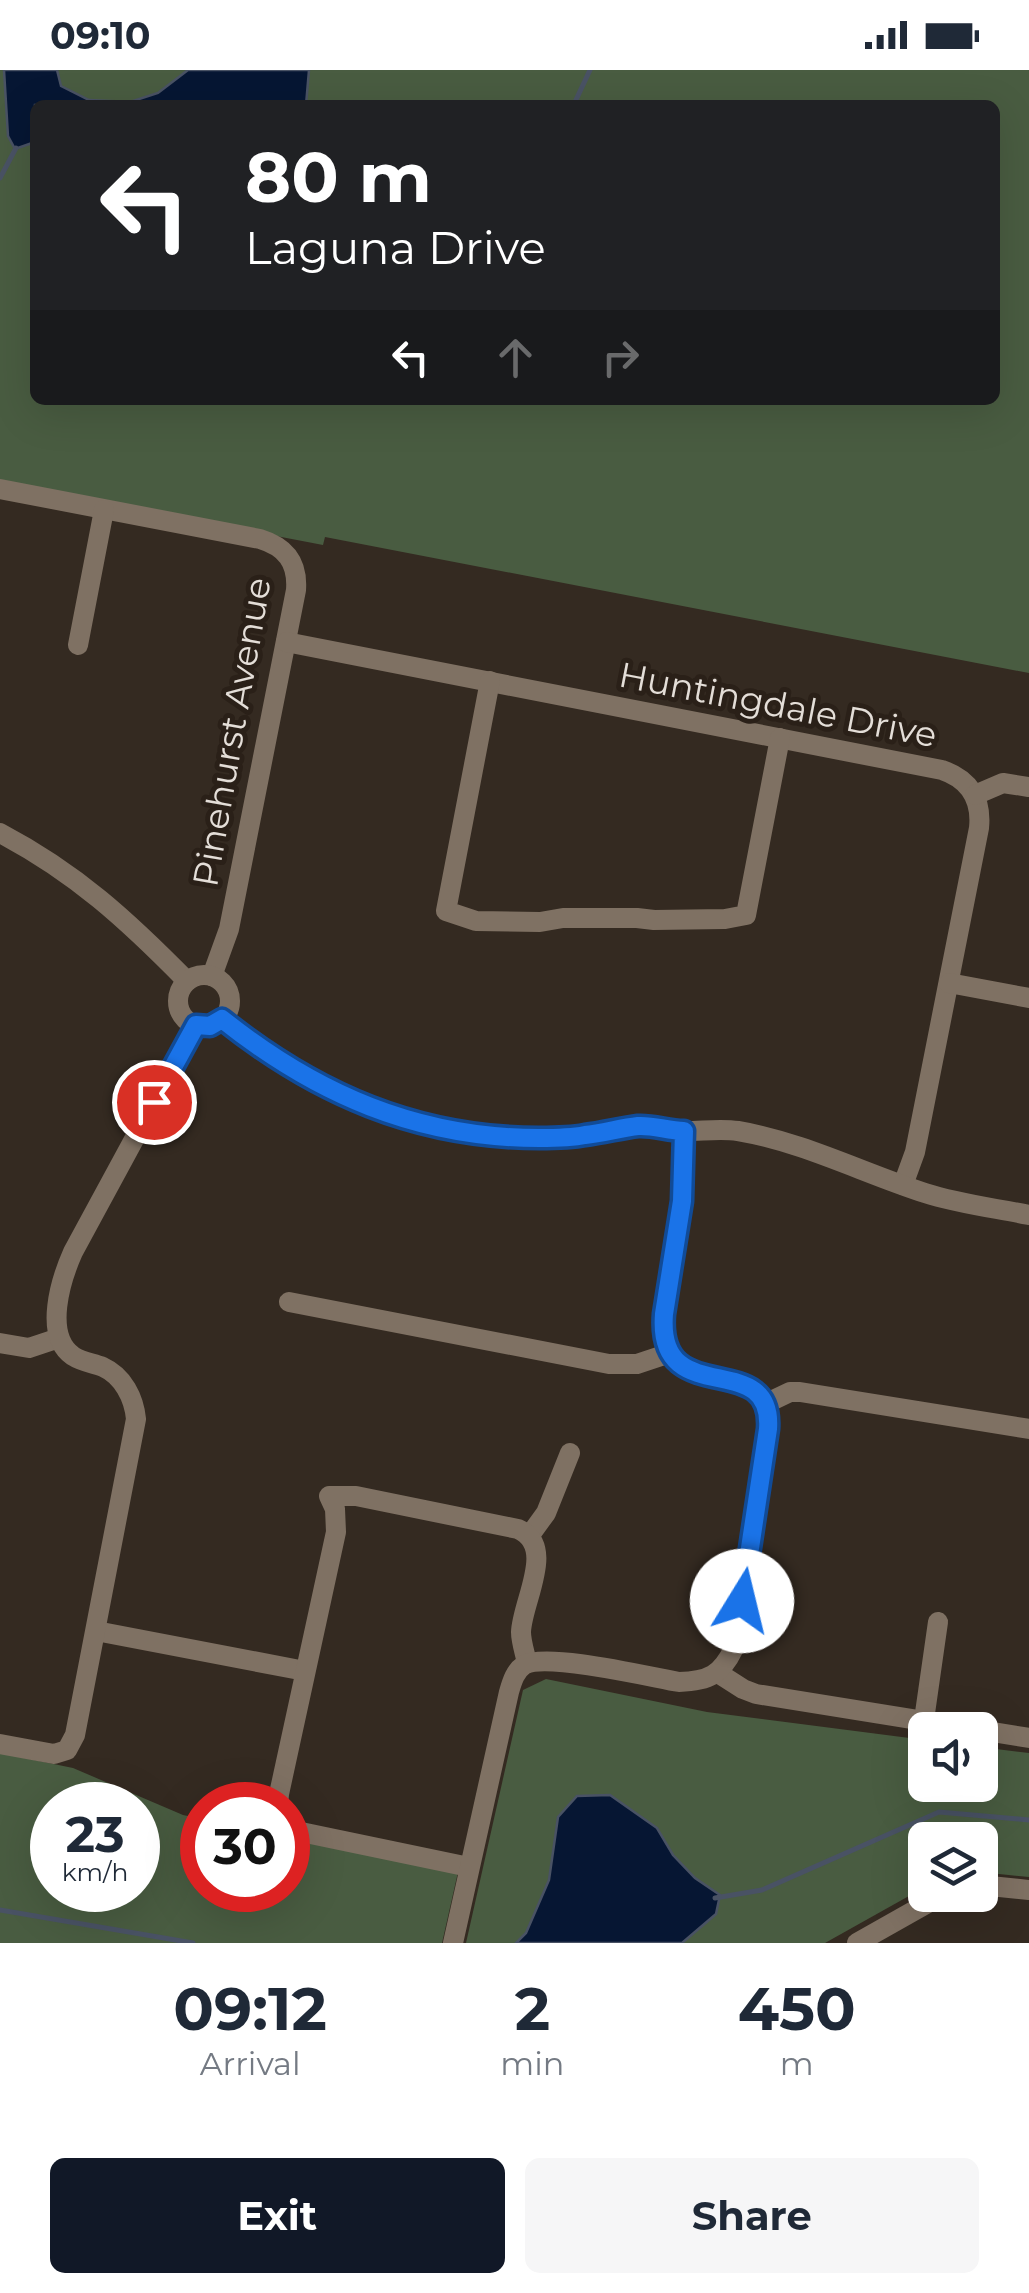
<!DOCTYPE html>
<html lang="en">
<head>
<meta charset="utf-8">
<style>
	body { margin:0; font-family:Montserrat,sans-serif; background:#f6f6f7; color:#1f2937; height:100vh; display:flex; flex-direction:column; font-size:38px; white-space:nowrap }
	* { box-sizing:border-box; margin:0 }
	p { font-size:32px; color:#747a83 }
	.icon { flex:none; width:55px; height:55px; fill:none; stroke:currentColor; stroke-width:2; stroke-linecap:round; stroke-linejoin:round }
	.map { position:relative; height:1873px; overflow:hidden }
	.side { display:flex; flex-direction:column; background:#fff; flex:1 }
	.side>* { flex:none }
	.banner { position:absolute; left:30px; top:30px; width:970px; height:305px; border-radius:15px; box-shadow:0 10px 40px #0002; background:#202124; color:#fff; overflow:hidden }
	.fabs { position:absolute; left:908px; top:1642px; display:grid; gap:20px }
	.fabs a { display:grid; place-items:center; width:90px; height:90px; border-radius:15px; background:#fff; box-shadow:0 10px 40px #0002; font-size:50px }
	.speed { position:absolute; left:30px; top:1712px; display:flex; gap:20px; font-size:50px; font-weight:700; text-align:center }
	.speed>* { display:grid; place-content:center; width:130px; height:130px; border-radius:50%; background:#fff; box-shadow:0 10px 40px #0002; line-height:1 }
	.speed small { font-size:25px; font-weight:400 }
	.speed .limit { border:15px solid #d22; background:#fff; color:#111 }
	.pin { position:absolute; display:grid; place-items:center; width:85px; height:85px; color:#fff; margin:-42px; border:5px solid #fff; border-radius:50%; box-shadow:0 2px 10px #0007 }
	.me { position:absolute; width:110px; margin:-55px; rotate:9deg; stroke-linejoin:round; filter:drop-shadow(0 0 8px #0008) }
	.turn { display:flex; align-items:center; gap:35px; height:210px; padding:0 50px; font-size:45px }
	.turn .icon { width:130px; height:130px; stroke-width:2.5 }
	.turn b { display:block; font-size:70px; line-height:85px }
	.lanes { display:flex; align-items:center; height:95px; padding:0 50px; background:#0003; justify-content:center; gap:50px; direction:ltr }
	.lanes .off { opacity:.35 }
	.eta { display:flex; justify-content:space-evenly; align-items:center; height:170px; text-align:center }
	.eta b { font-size:60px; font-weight:700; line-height:70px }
	.cta { display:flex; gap:20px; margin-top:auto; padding:20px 50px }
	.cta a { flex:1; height:115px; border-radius:15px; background:#111827; color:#fff; font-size:40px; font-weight:700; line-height:115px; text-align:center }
	.cta a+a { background:#f6f6f7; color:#1f2937 }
	.status { display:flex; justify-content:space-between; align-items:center; height:70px; padding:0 50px; background:#fff; direction:ltr }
	.status svg { height:28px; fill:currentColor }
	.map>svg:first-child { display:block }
	.green { fill:#495c41; fill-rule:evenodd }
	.water { fill:#061633; stroke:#495264; stroke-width:2.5 }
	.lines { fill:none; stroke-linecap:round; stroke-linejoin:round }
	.stream { stroke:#495264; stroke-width:5 }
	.minor { stroke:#7f7163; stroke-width:20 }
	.route-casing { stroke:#114b97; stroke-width:25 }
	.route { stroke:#1a73e8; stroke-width:18 }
	.labels { text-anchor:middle; stroke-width:10; stroke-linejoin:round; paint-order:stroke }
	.street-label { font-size:35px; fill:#e4ded8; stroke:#2a2018 }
</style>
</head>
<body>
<div class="status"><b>09:10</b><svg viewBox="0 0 49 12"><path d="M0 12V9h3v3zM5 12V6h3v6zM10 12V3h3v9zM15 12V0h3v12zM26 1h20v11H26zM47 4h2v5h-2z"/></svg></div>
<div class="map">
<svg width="1029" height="1873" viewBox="0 0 1029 1873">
	<rect width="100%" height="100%" fill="#342a21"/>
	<!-- green -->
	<g class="green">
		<path d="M0 0H1029V603L325 467 323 475 0 413ZM35 35H995V330H35Z"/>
		<path d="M546 1609 707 1642 925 1670V1715H980V1677L1029 1683V1807L980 1802V1770H925V1817L825 1873H466L523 1620Z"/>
		<path d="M0 1683 73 1698 183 1745 202 1749V1820H288V1767L458 1802 442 1873H0ZM52 1735H138V1820H52Z"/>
	</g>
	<!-- water -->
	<g class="water">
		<path d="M4 0H57L61 16 89 30 130 32 158 23 188 0H309L306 35H35V72L15 79 8 66Z"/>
		<path d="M610 1725 657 1758 673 1785 695 1808 720 1825 716 1844 682 1873H516L526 1863 549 1810 558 1747 577 1726Z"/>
	</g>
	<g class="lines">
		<!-- stream -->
		<g class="stream">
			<path d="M570 35 575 32 590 0"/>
			<path d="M0 108 16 78"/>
			<path d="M715 1828 762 1820 939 1742 1029 1750"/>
			<path d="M0 1840 193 1873"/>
		</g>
		<!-- minor -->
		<g class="minor">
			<path d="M0 419 260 469C286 477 298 492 296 520L229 859 212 906"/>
			<path d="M286 572 942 700C969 709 982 729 979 758L915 1082 903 1115"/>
			<path d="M78 575 104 440"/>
			<path d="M490 611 446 841 476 851 540 852 563 848H637L654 850 725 849 746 845 780 668"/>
			<path d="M975 725 1003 713 1029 717"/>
			<path d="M0 763C76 803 127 850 187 911"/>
			<circle cx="204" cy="931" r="26"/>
			<path d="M949 913 1029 928"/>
			<path d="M222 949C321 1030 436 1075 565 1067 591 1066 615 1058 640 1056 653 1056 665 1060 678 1061 698 1062 718 1058 738 1061 803 1072 863 1103 925 1123 959 1134 995 1138 1029 1145"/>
			<path d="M289 1232 609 1294H637L670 1283"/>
			<path d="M0 1273 29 1278 59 1268"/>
			<path d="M765 1334 790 1322H800L1029 1359"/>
			<path d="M530 1465 546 1443 570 1383"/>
			<path d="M96 1561 305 1601"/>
			<path d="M718 1603 743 1619 756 1624 1029 1668"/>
			<path d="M924 1650 938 1552"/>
			<path d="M0 1674 54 1684 67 1680 75 1665 136 1349C134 1328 123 1306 103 1297 93 1293 82 1292 73 1286 43 1265 61 1209 73 1182L196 955"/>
			<path d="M278 1735 279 1724 336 1462 335 1439 329 1426H356L518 1459C557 1476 522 1531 521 1562 521 1572 525 1583 527 1593"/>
			<path d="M288 1753 301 1762 469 1797"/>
			<path d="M980 1815 1029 1820"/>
			<path d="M453 1873 509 1622C512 1612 515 1601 524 1595 546 1582 650 1607 679 1612 709 1611 721 1605 734 1578L768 1350C761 1280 665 1337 663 1254L682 1131 684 1061"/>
			<path d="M857 1873 942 1825"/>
		</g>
	</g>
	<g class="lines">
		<defs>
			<path id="route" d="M154 1032 196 955 210 956 222 949C316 1024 417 1068 539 1068 555 1068 570 1068 585 1065 603 1063 621 1058 638 1056 654 1055 668 1061 684 1061L682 1131 664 1244C656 1343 774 1276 768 1359L742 1531"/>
		</defs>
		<!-- route casing -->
		<use href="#route" class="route-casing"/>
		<!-- route -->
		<use href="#route" class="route"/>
	</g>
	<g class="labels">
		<!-- street labels -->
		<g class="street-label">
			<text transform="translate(778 635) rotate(11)" y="12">Huntingdale Drive</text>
			<text transform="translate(232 662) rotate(-80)" y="12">Pinehurst Avenue</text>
		</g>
	</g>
</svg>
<div class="fabs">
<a><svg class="icon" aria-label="sound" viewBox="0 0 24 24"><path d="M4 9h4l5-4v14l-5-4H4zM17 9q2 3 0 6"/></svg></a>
<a><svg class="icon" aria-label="layers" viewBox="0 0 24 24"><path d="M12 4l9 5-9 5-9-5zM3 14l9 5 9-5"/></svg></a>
</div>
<div class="speed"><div>23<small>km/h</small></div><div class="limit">30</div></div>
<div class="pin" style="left:154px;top:1032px;background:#d93025"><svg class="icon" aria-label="arrive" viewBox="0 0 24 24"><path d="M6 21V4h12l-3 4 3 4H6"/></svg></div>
<svg class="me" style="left:742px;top:1531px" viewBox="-20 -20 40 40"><circle r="19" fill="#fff"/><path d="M0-13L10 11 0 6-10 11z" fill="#1a73e8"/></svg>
<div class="banner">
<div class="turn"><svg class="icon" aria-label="left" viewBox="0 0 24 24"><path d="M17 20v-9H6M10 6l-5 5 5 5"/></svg><div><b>80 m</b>Laguna Drive</div></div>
<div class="lanes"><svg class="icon" aria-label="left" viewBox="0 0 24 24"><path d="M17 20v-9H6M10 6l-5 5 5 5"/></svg><svg class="icon off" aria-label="ahead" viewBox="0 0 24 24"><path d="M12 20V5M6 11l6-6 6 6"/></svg><svg class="icon off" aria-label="right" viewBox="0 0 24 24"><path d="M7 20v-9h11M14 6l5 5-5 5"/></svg></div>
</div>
</div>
<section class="side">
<div class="eta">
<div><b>09:12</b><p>Arrival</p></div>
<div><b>2</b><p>min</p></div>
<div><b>450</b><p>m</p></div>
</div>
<div class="cta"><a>Exit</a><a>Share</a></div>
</section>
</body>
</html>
